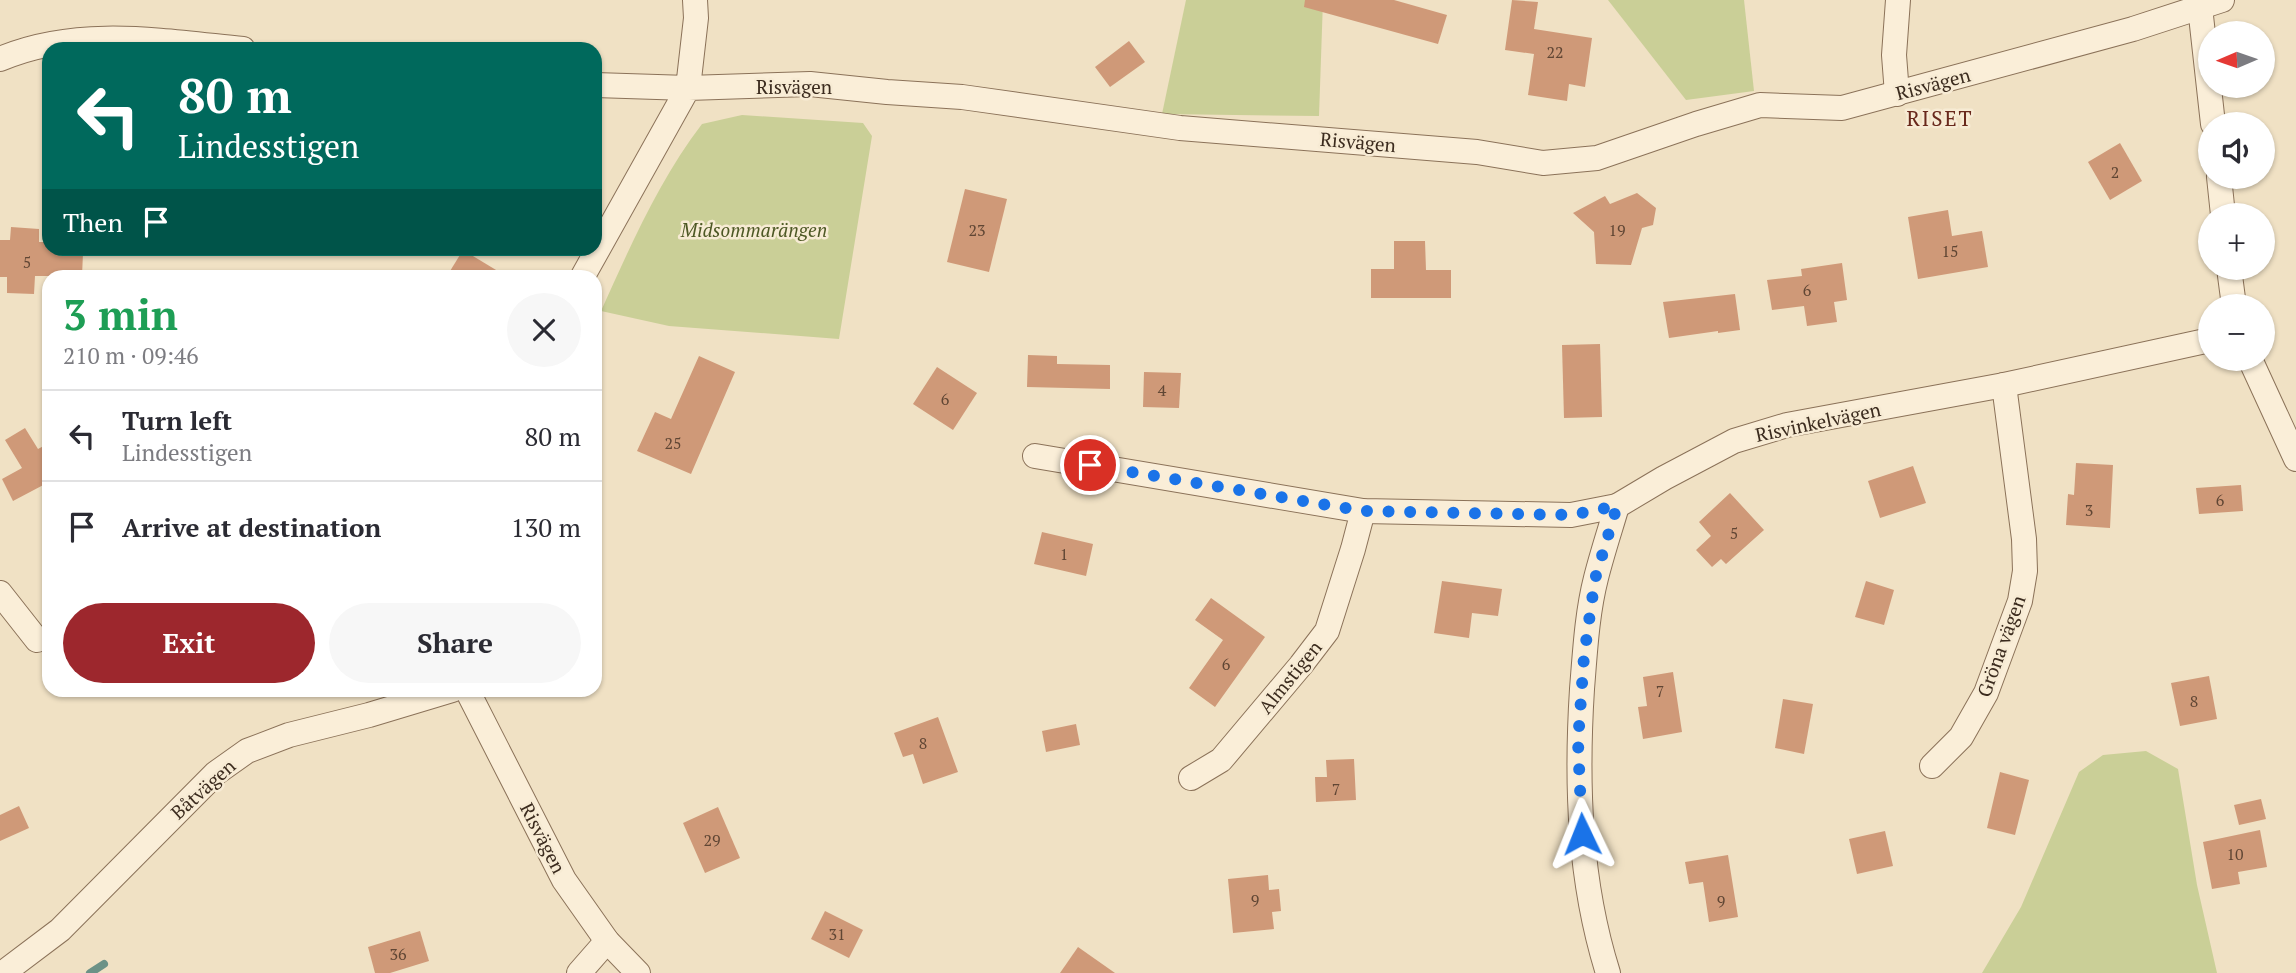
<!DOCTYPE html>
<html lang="en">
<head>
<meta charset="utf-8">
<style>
	body { margin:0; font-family:"PT Serif",serif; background:#f7f7f7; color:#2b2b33; height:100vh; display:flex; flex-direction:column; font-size:26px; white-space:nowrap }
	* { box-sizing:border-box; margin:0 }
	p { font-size:23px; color:#7c7c81 }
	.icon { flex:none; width:38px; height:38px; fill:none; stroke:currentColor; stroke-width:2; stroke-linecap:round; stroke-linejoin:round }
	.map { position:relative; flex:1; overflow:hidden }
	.side { position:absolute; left:42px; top:270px; width:560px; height:427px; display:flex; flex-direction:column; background:#fff; border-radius:21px; box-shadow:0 2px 5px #0004 }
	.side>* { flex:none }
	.top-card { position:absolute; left:42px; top:42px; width:560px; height:214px; border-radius:21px; box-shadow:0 2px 5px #0004; background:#00695c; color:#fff; overflow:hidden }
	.needle { width:46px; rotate:268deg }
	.tools { position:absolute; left:2198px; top:21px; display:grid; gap:14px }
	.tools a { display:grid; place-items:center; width:77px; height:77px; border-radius:50%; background:#fff; box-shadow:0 2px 5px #0004; font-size:35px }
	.pin { position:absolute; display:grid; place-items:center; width:60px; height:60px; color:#fff; margin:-30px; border:4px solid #fff; border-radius:50%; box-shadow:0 2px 7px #0007 }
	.me { position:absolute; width:77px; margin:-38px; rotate:358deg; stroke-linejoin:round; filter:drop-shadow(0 0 5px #0008) }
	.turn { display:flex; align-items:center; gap:24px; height:147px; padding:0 21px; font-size:32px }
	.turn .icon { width:91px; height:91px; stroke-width:2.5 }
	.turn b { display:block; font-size:49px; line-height:60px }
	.then { display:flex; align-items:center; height:66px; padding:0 21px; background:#0003; gap:14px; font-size:26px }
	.round { display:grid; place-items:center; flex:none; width:74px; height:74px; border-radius:37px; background:#f7f7f7 }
	.head { display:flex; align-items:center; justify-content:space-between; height:119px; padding:0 21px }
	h1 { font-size:42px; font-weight:700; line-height:52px; color:#1e9e55 }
	.action { display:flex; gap:14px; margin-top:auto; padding:14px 21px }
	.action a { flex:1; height:80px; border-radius:42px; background:#9d272d; color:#fff; font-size:28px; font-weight:700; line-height:80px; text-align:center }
	.action a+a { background:#f7f7f7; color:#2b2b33 }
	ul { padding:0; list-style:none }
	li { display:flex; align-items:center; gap:21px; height:91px; padding:0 21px; border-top:2px solid #e1e1e2 }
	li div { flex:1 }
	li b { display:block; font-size:26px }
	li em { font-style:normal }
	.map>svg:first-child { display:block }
	.green { fill:#cacf97 }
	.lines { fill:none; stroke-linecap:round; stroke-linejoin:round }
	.stream { stroke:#6c9287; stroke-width:8 }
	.building { fill:#cf9978 }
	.street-casing { stroke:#8b7259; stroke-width:26 }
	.street { stroke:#faeed8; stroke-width:24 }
	.route { stroke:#1a73e8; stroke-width:12; stroke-dasharray:0 21.6 }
	.labels { text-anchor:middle; stroke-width:5; stroke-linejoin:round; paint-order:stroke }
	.number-label { font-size:16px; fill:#604634 }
	.street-label { font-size:19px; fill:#3b2b1e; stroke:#f7ebd4 }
	.park-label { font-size:19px; font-style:italic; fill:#4d5824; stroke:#f7ebd4 }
	.neighbourhood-label { font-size:21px; letter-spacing:2px; fill:#69291c; stroke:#f7ebd4 }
</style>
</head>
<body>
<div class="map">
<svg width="2296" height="973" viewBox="0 0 2296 973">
	<rect width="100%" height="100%" fill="#f0e1c4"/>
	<!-- green -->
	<g class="green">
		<path d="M1186 0H1323L1319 116 1162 114Z"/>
		<path d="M1608 0H1744L1754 91 1686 100Z"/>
		<path d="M742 115 863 123 872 136 839 339 669 326 601 311C630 247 659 180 702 124Z"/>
		<path d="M2146 751 2178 769 2197 885 2217 973H1982L2021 907 2079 772 2103 755Z"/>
	</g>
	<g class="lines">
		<!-- stream -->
		<path class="stream" d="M90 973 104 964"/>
	</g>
	<!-- building -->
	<g class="building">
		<path d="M1305 0H1394L1447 15 1438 44 1304 7Z"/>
		<path d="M1512 0 1538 2 1534 29 1592 38 1585 87 1569 84 1567 101 1528 95 1534 54 1505 50Z"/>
		<path d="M1129 41 1145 62 1110 87 1095 67Z"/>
		<path d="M2120 143 2142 181 2110 200 2088 162Z"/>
		<path d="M965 189 1007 199 989 272 947 262Z"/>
		<path d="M1637 193 1656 208 1653 225 1642 228 1631 265 1596 264 1594 232 1573 213 1605 196 1610 204Z"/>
		<path d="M1948 210 1952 236 1982 231 1988 267 1918 279 1908 217Z"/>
		<path d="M11 227 39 229V242H49V248L83 253 82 276H35L34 294 7 293V277H0V240H10Z"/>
		<path d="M1394 241H1425L1426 270H1451V298H1371V269H1394Z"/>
		<path d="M463 250 506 276H447Z"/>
		<path d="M1842 263 1847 300 1834 302 1837 322 1807 326 1804 306 1772 310 1767 280 1802 276 1801 269Z"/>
		<path d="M1735 294 1740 330 1718 333V331L1669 338 1663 302Z"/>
		<path d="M1600 344 1602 417 1564 418 1562 345Z"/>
		<path d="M1028 355 1057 356V364L1110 365V389L1027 387Z"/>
		<path d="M699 356 735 372 691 474 637 451 655 412 671 419Z"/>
		<path d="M937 367 977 393 953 430 913 404Z"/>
		<path d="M1144 372 1181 373 1179 408 1143 407Z"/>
		<path d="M25 428 38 449 49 443V482L13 501 2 479 22 468 5 440Z"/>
		<path d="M2076 463 2113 465 2110 528 2066 525 2068 494 2074 495Z"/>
		<path d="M1913 466 1926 503 1880 518 1868 481Z"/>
		<path d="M2241 485 2243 511 2199 514 2196 488Z"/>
		<path d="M1730 493 1764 530 1726 564 1721 559 1712 567 1696 550 1711 536 1699 522Z"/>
		<path d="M1042 532 1093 544 1086 576 1034 564Z"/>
		<path d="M1442 581 1502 589 1498 616 1472 613 1469 638 1434 633Z"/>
		<path d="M1866 581 1894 590 1884 625 1855 617Z"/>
		<path d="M1211 598 1265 637 1215 707 1189 688 1223 640 1195 620Z"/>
		<path d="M1673 672 1682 732 1643 739 1638 707 1647 706 1643 677Z"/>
		<path d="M2209 676 2217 719 2180 726 2171 683Z"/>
		<path d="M1783 699 1813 704 1804 754 1775 748Z"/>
		<path d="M938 717 958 772 923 784 913 754 903 757 894 733Z"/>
		<path d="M1076 724 1080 745 1046 752 1042 731Z"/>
		<path d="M1354 759 1356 800 1316 802 1315 777H1327L1326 760Z"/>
		<path d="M2000 772 2029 780 2015 835 1987 828Z"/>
		<path d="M2261 799 2266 819 2239 825 2234 805Z"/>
		<path d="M19 806 29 828 0 841V815Z"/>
		<path d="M718 807 740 858 705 873 683 823Z"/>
		<path d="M2260 830 2267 867 2238 872 2240 884 2212 889 2203 842Z"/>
		<path d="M1885 831 1893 866 1857 874 1849 839Z"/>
		<path d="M1728 855 1738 917 1709 922 1703 882 1689 884 1685 862Z"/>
		<path d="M1268 875 1269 890 1279 889 1281 911 1272 912 1274 929 1233 933 1228 879Z"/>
		<path d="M825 911 863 930 849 958 811 939Z"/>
		<path d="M420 931 429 961 390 973H375L368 947Z"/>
		<path d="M1078 947 1115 973H1060Z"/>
	</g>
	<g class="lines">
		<defs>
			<g id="street">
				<path d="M2200 7 2213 124"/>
				<path d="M0 59C77 26 163 41 243 49"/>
				<path d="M595 85 688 88 696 18 695 0"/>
				<path d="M1897 94 1894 55 1898 0"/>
				<path d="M2219 177 2223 215"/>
				<path d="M2229 268 2234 306"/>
				<path d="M583 276 688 88 810 84 887 92 962 97 1180 128 1477 152 1543 163 1597 158 1696 124 1760 105 1842 108 2133 29 2222 0"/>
				<path d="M2250 359 2296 459"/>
				<path d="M1035 456 1363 511 1571 515 1617 506"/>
				<path d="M0 593 37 640"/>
				<path d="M467 690 564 880 607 941 638 973"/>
				<path d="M1932 766 1961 737 1986 693 2020 601 2025 571 2024 539 2004 385"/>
				<path d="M1191 778 1221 760 1301 665 1327 631 1353 549 1363 511"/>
				<path d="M3 973 60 930 216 773 247 751 289 735 369 715 452 690"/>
				<path d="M579 973 607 941"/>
				<path d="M1608 973C1579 881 1576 784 1582 689 1585 652 1587 613 1596 578 1602 554 1610 530 1617 506L1664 478 1734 441 1787 425 2004 385 2210 340"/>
			</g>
		</defs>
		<!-- street casing -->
		<use href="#street" class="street-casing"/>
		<!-- street -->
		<use href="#street" class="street"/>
	</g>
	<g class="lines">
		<!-- route -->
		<path class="route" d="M1090 465 1363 511 1571 515 1617 506 1595 579 1584 656 1578 742 1582 834"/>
	</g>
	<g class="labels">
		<!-- number labels -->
		<g class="number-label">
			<text x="1555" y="58">22</text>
			<text x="2115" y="178">2</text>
			<text x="977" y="236">23</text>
			<text x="1617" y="236">19</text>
			<text x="1950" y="257">15</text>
			<text x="27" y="268">5</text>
			<text x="1807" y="296">6</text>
			<text x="1162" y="396">4</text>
			<text x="945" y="405">6</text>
			<text x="673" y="449">25</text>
			<text x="2220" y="506">6</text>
			<text x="2089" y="516">3</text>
			<text x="1734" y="539">5</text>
			<text x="1064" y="560">1</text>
			<text x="1226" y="670">6</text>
			<text x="1660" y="697">7</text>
			<text x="2194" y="707">8</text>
			<text x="923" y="749">8</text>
			<text x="1336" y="795">7</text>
			<text x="712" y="846">29</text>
			<text x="2235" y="860">10</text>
			<text x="1255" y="906">9</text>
			<text x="1721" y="907">9</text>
			<text x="837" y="940">31</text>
			<text x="398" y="960">36</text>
		</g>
		<!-- street labels -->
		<g class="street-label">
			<text transform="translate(1933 84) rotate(-15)" y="7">Risvägen</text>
			<text x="794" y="94">Risvägen</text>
			<text transform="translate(1358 142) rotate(5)" y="7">Risvägen</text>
			<text transform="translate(1818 422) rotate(-12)" y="7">Risvinkelvägen</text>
			<text transform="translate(2001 646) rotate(-70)" y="7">Gröna vägen</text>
			<text transform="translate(1290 677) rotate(-51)" y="7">Almstigen</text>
			<text transform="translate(203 789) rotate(-42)" y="7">Båtvägen</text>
			<text transform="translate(543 838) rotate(63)" y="7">Risvägen</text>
		</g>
		<!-- park labels -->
		<g class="park-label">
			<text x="754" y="237">Midsommarängen</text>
		</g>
		<!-- neighbourhood labels -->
		<g class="neighbourhood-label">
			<text x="1940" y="126">RISET</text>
		</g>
	</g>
</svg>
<div class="tools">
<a><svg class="needle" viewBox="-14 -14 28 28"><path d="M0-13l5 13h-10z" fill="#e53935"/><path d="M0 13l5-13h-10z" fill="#7c7c81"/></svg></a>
<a><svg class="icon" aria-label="sound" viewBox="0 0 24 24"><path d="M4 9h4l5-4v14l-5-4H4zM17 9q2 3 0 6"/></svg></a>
<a>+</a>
<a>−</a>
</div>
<div class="pin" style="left:1090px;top:465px;background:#d93025"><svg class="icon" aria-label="arrive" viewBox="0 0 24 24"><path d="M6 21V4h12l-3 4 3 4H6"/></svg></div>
<svg class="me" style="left:1582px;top:834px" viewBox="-20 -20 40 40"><path d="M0-17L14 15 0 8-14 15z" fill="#1a73e8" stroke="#fff" stroke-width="4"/></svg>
<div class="top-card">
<div class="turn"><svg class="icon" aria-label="left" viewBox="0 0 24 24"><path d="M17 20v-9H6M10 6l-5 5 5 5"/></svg><div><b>80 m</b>Lindesstigen</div></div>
<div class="then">Then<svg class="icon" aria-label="arrive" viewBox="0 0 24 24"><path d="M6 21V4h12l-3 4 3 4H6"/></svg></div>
</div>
<section class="side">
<div class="head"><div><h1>3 min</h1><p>210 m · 09:46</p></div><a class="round"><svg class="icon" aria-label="close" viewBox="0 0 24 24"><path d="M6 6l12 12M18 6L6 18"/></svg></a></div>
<ul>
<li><svg class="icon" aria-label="left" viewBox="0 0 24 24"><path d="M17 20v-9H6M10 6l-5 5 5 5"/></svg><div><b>Turn left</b><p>Lindesstigen</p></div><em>80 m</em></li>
<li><svg class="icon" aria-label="arrive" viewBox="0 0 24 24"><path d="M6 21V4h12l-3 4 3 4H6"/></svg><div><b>Arrive at destination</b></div><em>130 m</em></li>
</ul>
<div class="action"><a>Exit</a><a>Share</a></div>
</section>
</div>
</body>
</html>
